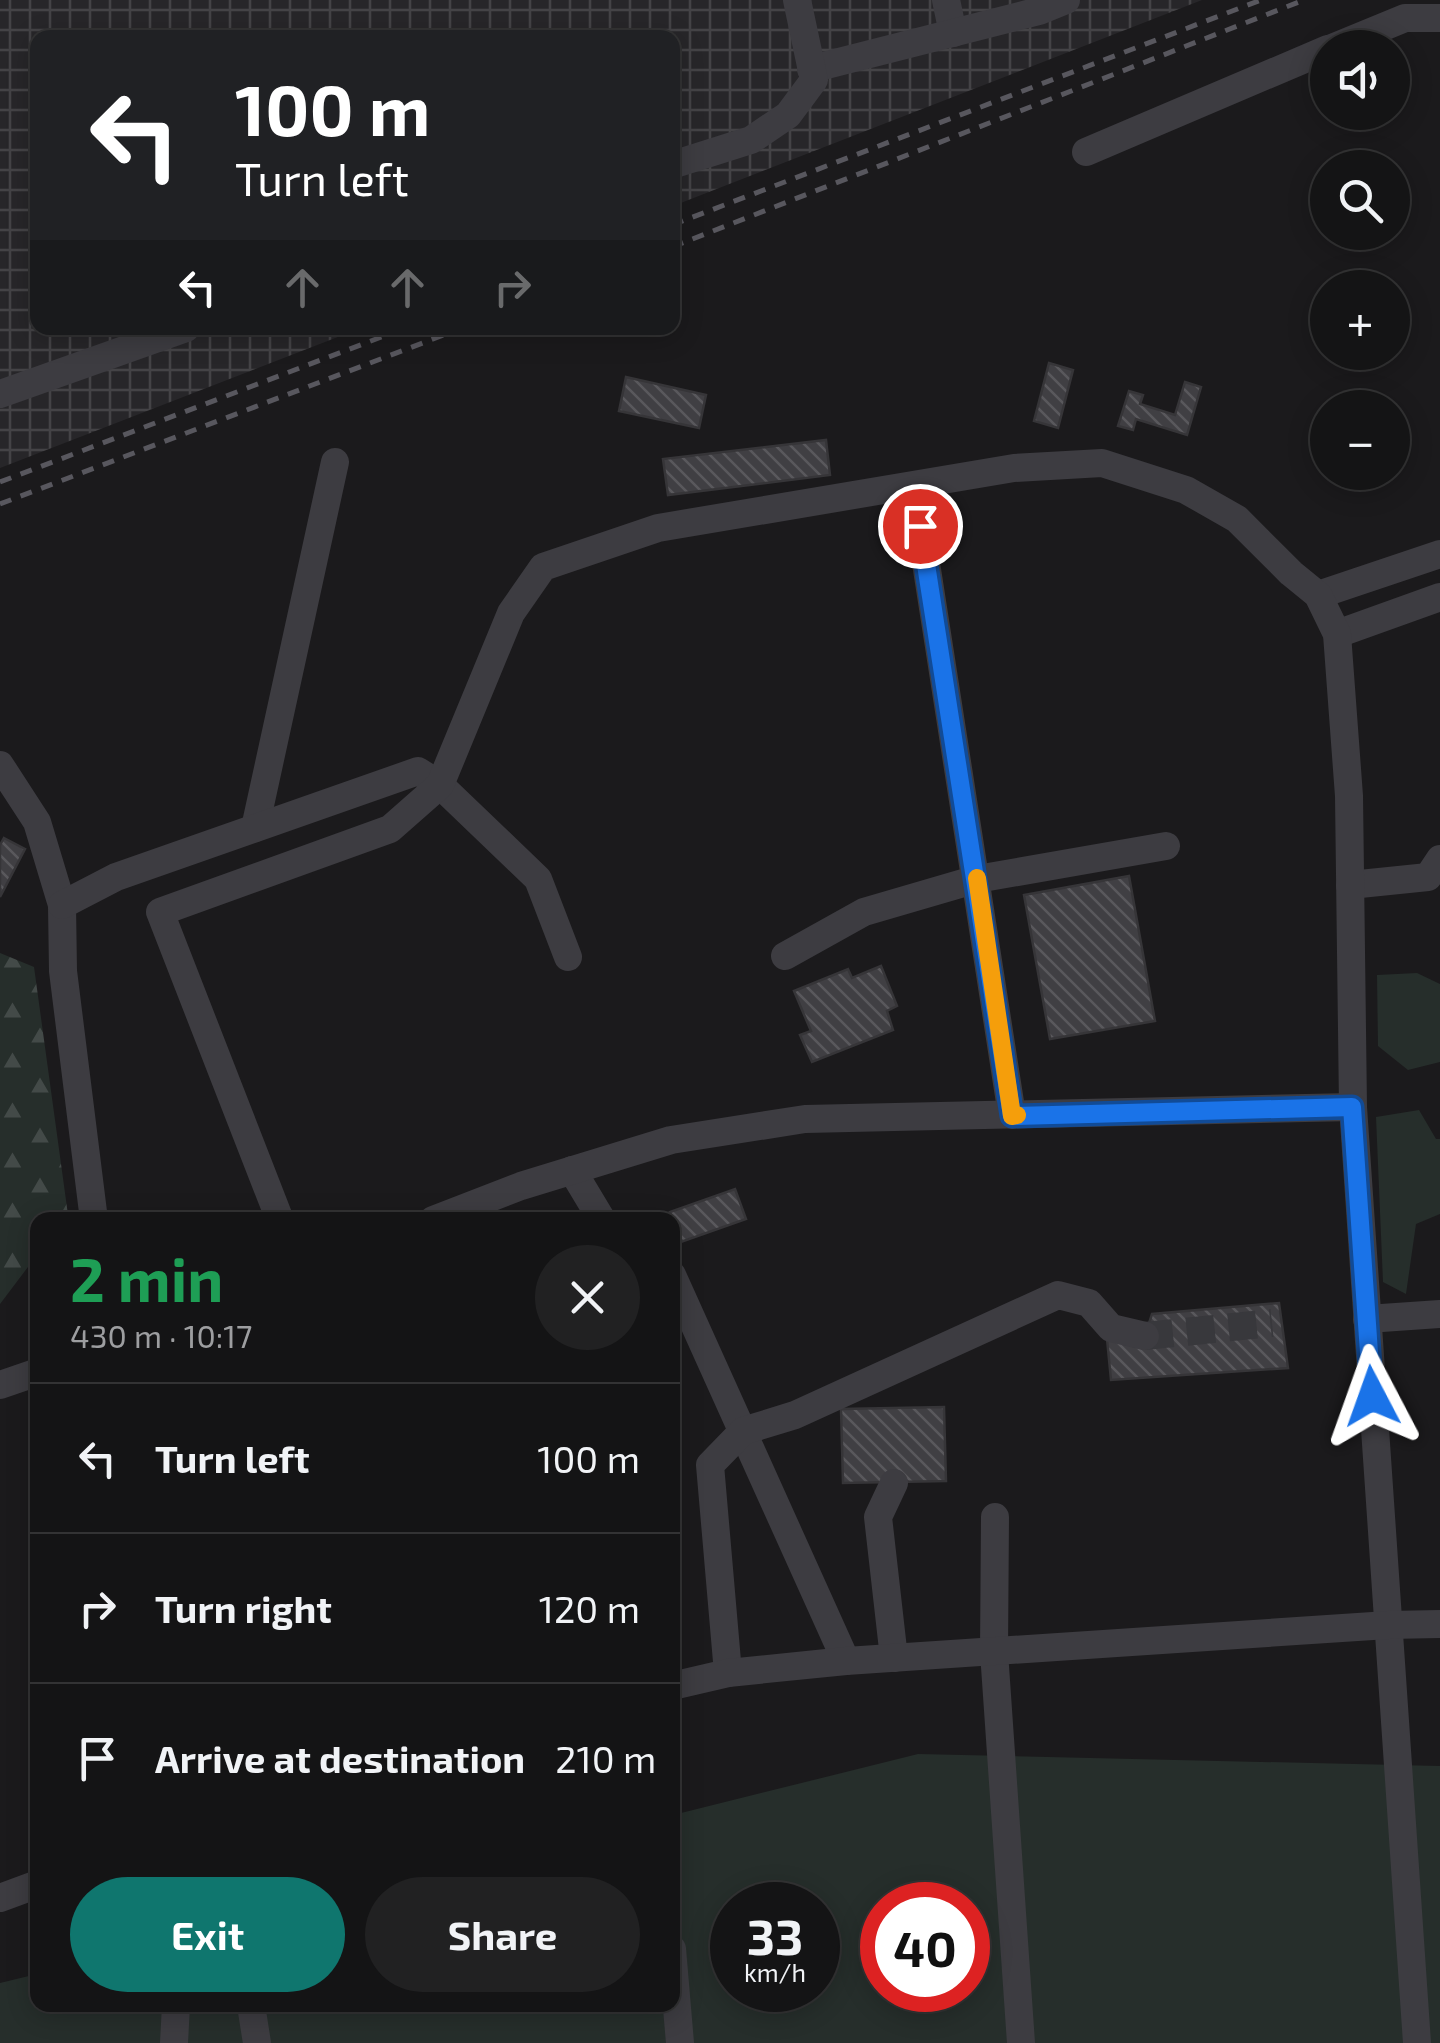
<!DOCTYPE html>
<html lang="en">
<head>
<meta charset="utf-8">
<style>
	body { margin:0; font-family:"Exo 2",sans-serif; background:#212122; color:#f1f3f6; height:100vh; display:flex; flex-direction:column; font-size:38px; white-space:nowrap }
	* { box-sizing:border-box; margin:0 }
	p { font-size:32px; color:#9d9ea0 }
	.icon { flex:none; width:55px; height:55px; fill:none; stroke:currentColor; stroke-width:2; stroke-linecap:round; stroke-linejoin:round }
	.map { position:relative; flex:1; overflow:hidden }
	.panel { position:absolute; left:30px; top:1212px; width:650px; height:800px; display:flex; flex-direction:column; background:#141415; border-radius:20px; box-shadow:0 5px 25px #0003,0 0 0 2px #333334 }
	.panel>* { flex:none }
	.top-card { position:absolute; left:30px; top:30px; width:650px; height:305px; border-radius:20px; box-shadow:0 5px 25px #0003,0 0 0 2px #333334; background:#202124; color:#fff; overflow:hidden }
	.fabs { position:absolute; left:1310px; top:30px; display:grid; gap:20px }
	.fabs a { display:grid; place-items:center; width:100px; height:100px; border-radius:50%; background:#141415; box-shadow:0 5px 25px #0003,0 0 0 2px #333334; font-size:50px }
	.speed { position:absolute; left:710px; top:1882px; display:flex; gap:20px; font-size:50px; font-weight:700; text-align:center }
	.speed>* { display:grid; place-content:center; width:130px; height:130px; border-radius:50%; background:#141415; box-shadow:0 5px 25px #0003,0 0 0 2px #333334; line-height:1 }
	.speed small { font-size:25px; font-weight:400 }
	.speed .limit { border:15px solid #d22; background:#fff; color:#111 }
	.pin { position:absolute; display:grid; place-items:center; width:85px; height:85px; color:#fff; margin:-42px; border:5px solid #fff; border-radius:50%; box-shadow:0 2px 10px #0007 }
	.me { position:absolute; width:110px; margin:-55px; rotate:356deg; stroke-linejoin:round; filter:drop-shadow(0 0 8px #0008) }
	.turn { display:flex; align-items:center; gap:35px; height:210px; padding:0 40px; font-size:45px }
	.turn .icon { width:130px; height:130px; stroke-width:2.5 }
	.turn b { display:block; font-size:70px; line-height:85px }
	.lanes { display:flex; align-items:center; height:95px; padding:0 40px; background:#0003; justify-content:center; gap:50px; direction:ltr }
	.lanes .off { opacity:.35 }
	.round { display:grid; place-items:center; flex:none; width:105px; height:105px; border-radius:52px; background:#212122 }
	.summary { display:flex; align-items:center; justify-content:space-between; height:170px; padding:0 40px }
	h1 { font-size:60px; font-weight:700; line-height:75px; color:#1e9e55 }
	.button { display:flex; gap:20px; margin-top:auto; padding:20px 40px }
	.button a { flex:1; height:115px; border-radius:60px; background:#0f766e; color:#fff; font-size:40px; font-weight:700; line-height:115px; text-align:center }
	.button a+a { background:#212122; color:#f1f3f6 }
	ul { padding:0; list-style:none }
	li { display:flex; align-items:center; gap:30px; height:150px; padding:0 40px; border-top:2px solid #333334 }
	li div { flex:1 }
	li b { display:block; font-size:38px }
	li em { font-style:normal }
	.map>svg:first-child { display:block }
	.industrial { fill:url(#industrial-grid) }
	.green { fill:#262e2b; fill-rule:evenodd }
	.forest { fill:url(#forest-firs) }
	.building { fill:url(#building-back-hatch); stroke:#363538; stroke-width:2.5 }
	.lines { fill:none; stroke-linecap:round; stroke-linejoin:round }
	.minor-tunnel { stroke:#38383c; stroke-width:28; stroke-dasharray:28 14; stroke-linecap:butt }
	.minor { stroke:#3d3c41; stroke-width:28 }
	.rail { stroke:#58575e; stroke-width:5; stroke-dasharray:12 10; stroke-linecap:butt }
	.route-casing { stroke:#114b97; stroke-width:25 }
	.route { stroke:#1a73e8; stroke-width:18 }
	.slow { stroke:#f59e0b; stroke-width:18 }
</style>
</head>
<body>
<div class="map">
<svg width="1440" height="2043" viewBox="0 0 1440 2043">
	<defs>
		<pattern id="industrial-grid" width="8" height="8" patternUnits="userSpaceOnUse" patternTransform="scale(2.5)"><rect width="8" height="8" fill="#272629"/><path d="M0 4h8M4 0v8" fill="none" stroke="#444346"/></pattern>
		<pattern id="forest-firs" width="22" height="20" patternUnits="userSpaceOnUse" patternTransform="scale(2.5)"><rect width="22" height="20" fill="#262e2b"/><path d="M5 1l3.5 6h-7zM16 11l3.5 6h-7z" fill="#434a48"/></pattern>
		<pattern id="building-back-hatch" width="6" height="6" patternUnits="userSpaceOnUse" patternTransform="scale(2.5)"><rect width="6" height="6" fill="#403f43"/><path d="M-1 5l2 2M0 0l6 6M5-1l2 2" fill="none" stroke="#59585c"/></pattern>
	</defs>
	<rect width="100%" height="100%" fill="#1b1a1c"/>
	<!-- industrial -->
	<path class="industrial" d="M0 0H1202L673 206 672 38H38V328H361L0 468Z"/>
	<!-- green -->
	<g class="green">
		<path d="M1417 973 1440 984V1062L1408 1070 1378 1046 1377 975Z"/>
		<path d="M1419 1110 1436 1139H1440V1214L1416 1224 1406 1294 1383 1282 1376 1117Z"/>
		<path d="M918 1754 1440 1766V2043H0V1983L37 1974 38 2005H672L673 1815ZM732 1905H818V1990H732ZM882 1905H968V1990H882Z"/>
	</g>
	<!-- forest -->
	<path class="forest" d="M0 953 34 967 68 1215 64 1220H38L37 1255 0 1304Z"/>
	<!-- building -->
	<g class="building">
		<path d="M1049 363 1073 370 1058 428 1034 421Z"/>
		<path d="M626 377 706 395 699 428 619 411Z"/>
		<path d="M1185 382 1201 387 1187 435 1136 419 1133 430 1118 426 1129 391 1143 395 1140 404 1175 415Z"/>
		<path d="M826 440 830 475 668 495 663 459Z"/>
		<path d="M4 838 25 849 0 897V845Z"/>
		<path d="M1129 876 1155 1021 1050 1039 1024 895Z"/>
		<path d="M881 966 897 1006 887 1011 893 1030 812 1062 800 1035 811 1031 794 991 848 969 852 978Z"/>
		<path d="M735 1189 746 1219 681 1242 670 1212Z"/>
		<path d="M1279 1303 1288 1368 1111 1380 1107 1339 1141 1348 1152 1314Z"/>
		<path d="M944 1407 946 1481 843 1483 841 1409Z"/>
	</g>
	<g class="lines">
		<!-- minor-tunnel -->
		<path class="minor-tunnel" d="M1145 1336 1272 1323"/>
		<!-- minor -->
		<g class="minor">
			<path d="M946 0 953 33"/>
			<path d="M1332 48 1405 18H1440"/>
			<path d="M811 69 1039 11 1066 0"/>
			<path d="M1086 152 1328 49"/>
			<path d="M672 165 751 140 788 115 814 80 797 0"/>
			<path d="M0 394 186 328"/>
			<path d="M914 486 1012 1115"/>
			<path d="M1318 595 1440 554"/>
			<path d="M1337 634 1440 597"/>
			<path d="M0 765 37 822 62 905 63 971 94 1220"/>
			<path d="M255 828 335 462"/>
			<path d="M1350 885 1428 877 1440 859"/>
			<path d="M62 905 116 877 418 771 440 785 538 879 568 957"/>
			<path d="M785 956 864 912 977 879 1166 846"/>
			<path d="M572 1170 602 1220"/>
			<path d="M280 1220 160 912 390 829 440 785 511 613 543 567 658 528 1014 468 1102 463 1186 490 1237 519 1291 573 1318 595 1337 634 1349 796 1353 1107 1417 2043"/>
			<path d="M433 1220 521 1186 671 1140 805 1119 1353 1107"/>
			<path d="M672 1275 846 1661"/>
			<path d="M1367 1319 1440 1314"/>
			<path d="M0 1385 38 1372"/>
			<path d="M995 1517 994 1652 1021 2043"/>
			<path d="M894 1658 878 1517 894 1483"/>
			<path d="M728 1673 710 1465 743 1431 795 1415 1058 1295 1089 1303 1111 1328 1145 1336"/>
			<path d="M672 1686 728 1673 846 1661 1388 1625 1440 1624"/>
			<path d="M0 1898 38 1884"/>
			<path d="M672 1949 680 2043"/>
			<path d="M251 2005 257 2043"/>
			<path d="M174 2043 176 2005"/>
		</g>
		<!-- rail -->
		<g class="rail">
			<path d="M672 225 1261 0"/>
			<path d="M672 247 1304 0"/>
			<path d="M0 482 405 328"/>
			<path d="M0 504 462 328"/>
		</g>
	</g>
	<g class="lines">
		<defs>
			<path id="route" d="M920 526 1012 1116 1352 1107 1372 1396"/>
		</defs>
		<!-- route casing -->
		<use href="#route" class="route-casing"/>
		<!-- route -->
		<use href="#route" class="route"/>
		<!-- slow -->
		<path class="slow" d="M977 878 1012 1116 1017 1115"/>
	</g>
</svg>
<div class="fabs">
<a><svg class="icon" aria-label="sound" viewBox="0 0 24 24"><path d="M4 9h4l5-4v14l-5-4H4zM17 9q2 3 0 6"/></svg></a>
<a><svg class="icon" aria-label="search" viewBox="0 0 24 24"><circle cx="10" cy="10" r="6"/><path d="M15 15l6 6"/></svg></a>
<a>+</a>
<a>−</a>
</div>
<div class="speed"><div>33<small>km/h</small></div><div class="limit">40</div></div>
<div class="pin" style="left:920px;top:526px;background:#d93025"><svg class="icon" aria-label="arrive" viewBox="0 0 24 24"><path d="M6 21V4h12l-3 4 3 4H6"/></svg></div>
<svg class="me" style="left:1372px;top:1396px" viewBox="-20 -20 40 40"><path d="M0-17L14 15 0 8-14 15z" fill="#1a73e8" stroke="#fff" stroke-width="4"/></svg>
<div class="top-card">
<div class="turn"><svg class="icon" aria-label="left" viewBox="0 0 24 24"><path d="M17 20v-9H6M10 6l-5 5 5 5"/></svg><div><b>100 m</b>Turn left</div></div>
<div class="lanes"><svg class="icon" aria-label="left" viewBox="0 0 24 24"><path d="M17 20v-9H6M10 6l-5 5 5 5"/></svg><svg class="icon off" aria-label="ahead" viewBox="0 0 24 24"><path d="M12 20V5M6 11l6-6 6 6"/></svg><svg class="icon off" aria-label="ahead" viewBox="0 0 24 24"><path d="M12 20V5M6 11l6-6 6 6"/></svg><svg class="icon off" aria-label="right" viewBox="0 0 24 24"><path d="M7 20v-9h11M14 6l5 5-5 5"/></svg></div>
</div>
<section class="panel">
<div class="summary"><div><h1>2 min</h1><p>430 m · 10:17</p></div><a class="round"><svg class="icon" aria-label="close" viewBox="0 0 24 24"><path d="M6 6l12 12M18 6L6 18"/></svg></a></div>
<ul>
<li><svg class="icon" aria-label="left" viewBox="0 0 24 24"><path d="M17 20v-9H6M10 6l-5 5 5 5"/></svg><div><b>Turn left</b></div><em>100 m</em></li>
<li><svg class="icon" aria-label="right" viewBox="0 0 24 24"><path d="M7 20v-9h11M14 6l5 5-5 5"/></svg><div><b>Turn right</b></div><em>120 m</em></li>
<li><svg class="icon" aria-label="arrive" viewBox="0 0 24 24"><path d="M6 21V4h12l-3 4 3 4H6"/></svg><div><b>Arrive at destination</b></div><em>210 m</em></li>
</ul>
<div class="button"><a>Exit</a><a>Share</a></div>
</section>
</div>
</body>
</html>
